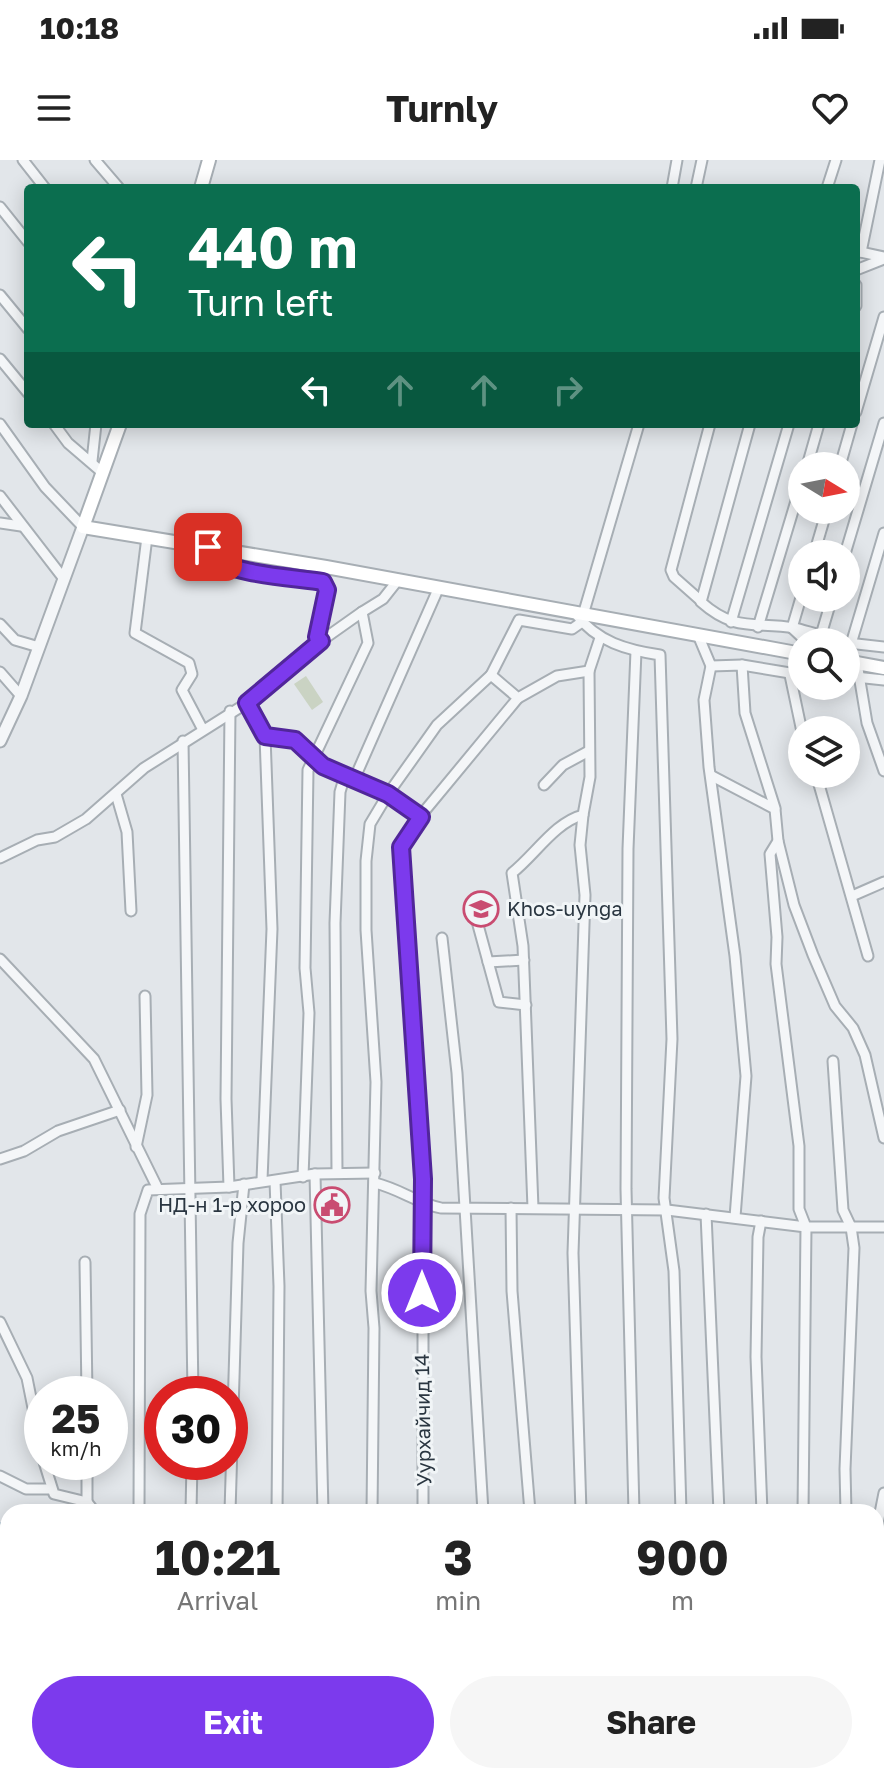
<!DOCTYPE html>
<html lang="en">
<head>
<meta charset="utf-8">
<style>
	body { margin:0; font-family:"Golos Text",sans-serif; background:#f6f6f6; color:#222; height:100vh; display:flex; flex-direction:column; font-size:30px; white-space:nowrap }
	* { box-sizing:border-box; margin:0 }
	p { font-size:26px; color:#767676 }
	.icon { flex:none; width:44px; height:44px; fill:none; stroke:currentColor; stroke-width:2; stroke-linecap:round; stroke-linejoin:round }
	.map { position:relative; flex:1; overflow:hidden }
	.side { position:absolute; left:0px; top:1344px; width:884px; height:280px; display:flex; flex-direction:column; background:#fff; border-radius:24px 24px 0 0; box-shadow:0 4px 20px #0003 }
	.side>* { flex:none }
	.hud { position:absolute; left:24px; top:24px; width:836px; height:244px; border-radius:8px; box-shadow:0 4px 20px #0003; background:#0b6e4f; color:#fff; overflow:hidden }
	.needle { width:52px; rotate:100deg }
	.fabs { position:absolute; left:788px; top:292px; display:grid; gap:16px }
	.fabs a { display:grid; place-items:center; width:72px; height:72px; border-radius:50%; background:#fff; box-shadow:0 4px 20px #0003; font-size:40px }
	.speed { position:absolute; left:24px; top:1216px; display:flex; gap:16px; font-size:40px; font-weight:700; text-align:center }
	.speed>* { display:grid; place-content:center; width:104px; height:104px; border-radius:50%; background:#fff; box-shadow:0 4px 20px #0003; line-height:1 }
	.speed small { font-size:20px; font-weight:400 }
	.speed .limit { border:12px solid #d22; background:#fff; color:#111 }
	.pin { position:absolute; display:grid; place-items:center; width:68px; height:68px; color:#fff; margin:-34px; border-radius:16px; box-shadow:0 4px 12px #0006 }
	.me { position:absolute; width:88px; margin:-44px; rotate:0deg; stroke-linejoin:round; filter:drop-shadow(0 0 6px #0008) }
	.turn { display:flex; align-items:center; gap:28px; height:168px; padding:0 32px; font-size:36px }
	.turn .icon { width:104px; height:104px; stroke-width:2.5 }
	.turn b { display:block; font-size:56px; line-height:68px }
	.lanes { display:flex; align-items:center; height:76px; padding:0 32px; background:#0003; justify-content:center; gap:40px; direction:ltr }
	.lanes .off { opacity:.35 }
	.eta { display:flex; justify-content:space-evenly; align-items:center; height:136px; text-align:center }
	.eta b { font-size:48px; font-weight:700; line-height:56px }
	.primary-button { display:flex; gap:16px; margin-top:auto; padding:16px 32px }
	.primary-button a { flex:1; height:92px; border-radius:48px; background:#7c3aed; color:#fff; font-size:32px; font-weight:700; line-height:92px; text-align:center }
	.primary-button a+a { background:#f6f6f6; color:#222 }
	.status { display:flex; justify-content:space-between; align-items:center; height:56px; padding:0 40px; background:#fff; direction:ltr }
	.status svg { height:22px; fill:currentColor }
	header { display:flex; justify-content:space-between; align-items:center; height:104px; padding:0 32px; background:#fff; font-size:36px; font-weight:700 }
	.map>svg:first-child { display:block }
	.green { fill:#cad3c3 }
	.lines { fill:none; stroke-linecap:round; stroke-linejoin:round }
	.stream { stroke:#9eb8c8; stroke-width:2 }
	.canal { stroke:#9eb8c8; stroke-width:8 }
	.minor-casing { stroke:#a7aeb4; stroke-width:13 }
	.tertiary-casing { stroke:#a7aeb4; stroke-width:15 }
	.secondary-casing { stroke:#a7aeb4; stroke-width:16 }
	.minor { stroke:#f4f6f8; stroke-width:9 }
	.tertiary { stroke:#f4f6f8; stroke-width:11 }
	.secondary { stroke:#fff; stroke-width:12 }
	.route-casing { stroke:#51269a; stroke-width:20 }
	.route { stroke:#7c3aed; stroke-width:14 }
	.labels { text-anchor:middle; stroke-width:6; stroke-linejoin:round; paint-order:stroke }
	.poi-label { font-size:20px; fill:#2a3641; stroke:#f1f5f7; text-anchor:start }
	.street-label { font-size:20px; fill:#2a3641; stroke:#f1f5f7 }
</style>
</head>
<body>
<div class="status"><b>10:18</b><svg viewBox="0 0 49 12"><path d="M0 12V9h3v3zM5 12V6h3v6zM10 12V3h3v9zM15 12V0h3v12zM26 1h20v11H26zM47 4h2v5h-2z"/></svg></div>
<header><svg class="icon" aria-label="menu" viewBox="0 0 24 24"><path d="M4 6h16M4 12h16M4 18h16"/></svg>Turnly<svg class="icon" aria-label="heart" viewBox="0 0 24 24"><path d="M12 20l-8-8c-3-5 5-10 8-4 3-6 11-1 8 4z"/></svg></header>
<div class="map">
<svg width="884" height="1624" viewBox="0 0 884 1624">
	<rect width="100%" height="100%" fill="#e2e6ea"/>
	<!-- green -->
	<path class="green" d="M306 516 323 542 312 550 294 524Z"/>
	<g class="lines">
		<!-- stream -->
		<g class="stream">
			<path d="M0 1363 8 1367"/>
			<path d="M782 1616 787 1624"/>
			<path d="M271 1624 277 1616"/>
		</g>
		<!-- canal -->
		<g class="canal">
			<path d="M0 1473H8"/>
			<path d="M533 1616 553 1624"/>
		</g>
		<defs>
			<g id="minor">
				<path d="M23 0 45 28"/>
				<path d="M95 0 119 28"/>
				<path d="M672 28 677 0"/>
				<path d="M696 28 702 0"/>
				<path d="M827 28 836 0"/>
				<path d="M0 47 28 82"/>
				<path d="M856 91 884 97"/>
				<path d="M861 92 880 0"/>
				<path d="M856 110 884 99"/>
				<path d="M856 125V146"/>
				<path d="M0 135 28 169"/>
				<path d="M0 199 28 233"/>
				<path d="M856 252 884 157"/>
				<path d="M0 264 45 327 83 367"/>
				<path d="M54 264 68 283 103 313"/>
				<path d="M750 264 701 442C736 473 755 461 795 468 811 472 827 477 843 482"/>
				<path d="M92 301 96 264"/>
				<path d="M807 306 819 264"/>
				<path d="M840 306 852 264"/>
				<path d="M0 336 64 419"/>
				<path d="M0 363 21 366"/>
				<path d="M147 377 135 473 189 503 192 514 182 530 202 568"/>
				<path d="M208 387 209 395C232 415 292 417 323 422L327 430 317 477 321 481"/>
				<path d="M814 394 827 350"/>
				<path d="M845 394 884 263"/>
				<path d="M802 434 792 468 807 482"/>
				<path d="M700 440 674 417 671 410 710 264"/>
				<path d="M576 454C597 482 627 490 660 495L672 879 664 1038 674 1111 681 1352"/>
				<path d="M583 455 639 264"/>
				<path d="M731 462 789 264"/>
				<path d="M0 464 15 480 39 487"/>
				<path d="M758 467 802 321"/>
				<path d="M698 475 711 506 704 540 709 607 735 796 746 916 735 1057"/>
				<path d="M813 482 821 475 832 438"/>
				<path d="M848 483 884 487"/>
				<path d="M851 484 884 373"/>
				<path d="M857 503 867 563 884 611"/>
				<path d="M742 505 745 553 775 648"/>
				<path d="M711 506 742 505 802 515"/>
				<path d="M0 512 21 536"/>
				<path d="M491 515 519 460 572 469 582 462"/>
				<path d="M790 515 802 572"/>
				<path d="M846 516 884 520"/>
				<path d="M247 543 321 481 362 452"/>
				<path d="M183 581 193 1234"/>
				<path d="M816 614 868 796"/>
				<path d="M712 616 775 649 778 681 770 694 777 777 776 804 799 986V1049L806 1067 803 1352"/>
				<path d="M353 622 439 427"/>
				<path d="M544 625 563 605 589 591"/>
				<path d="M116 634 127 672 131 751"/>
				<path d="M778 681 794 745 813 795 835 846 853 868 865 895 884 978"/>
				<path d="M0 698 37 680 55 677 86 659 144 608 247 543 265 576 295 580 323 606 388 634 437 565 491 515 518 538 557 516 589 511 600 478"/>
				<path d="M852 736 884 722"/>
				<path d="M475 754 499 842 526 845"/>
				<path d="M442 778 457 913 483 1352"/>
				<path d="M0 799 94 899 158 1029"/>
				<path d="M488 802 524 800"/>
				<path d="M833 901 843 1050 851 1067 854 1088 845 1309 846 1352"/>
				<path d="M136 987 147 935 145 836"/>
				<path d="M0 999 24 991 58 971 120 950"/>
				<path d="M337 1011 335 763 340 632 345 615"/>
				<path d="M315 1014 375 1013"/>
				<path d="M303 1017 309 853 305 808 308 610 368 483 362 452 383 439 398 420"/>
				<path d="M262 1020 272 769 265 576"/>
				<path d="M275 1021 279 1126 277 1352"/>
				<path d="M375 1023C400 1029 417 1043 441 1048L667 1050 806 1067H884"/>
				<path d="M229 1027 226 939 230 551"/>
				<path d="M511 1048 512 1131 530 1352"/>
				<path d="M533 1048 523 786 512 713C535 695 555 662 583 655L590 617 589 511"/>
				<path d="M706 1054 719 1352"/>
				<path d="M761 1061 758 1077 756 1197 762 1352"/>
				<path d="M85 1102 87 1234"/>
				<path d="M0 1162 27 1218 42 1293"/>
				<path d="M44 1302 54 1334 87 1342 95 1352"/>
				<path d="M87 1302V1342"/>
				<path d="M0 1316 26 1329H51"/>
				<path d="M139 1352 140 1054 148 1030 229 1027 315 1014 323 1352"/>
				<path d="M191 1352 192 1302"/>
				<path d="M230 1352 238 1083 244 1024"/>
				<path d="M372 1352 374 1168 371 1131 376 922 366 770V701L370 664 388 634 421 657"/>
				<path d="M423 1352V1019L401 687 408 671 518 538"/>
				<path d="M581 1352 573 1093 585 735 580 685 583 655"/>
				<path d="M634 1352 626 1029 628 689 636 491"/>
				<path d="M876 1373 884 1333"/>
				<path d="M0 1563 8 1564"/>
				<path d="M0 1606 8 1601"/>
				<path d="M865 1616V1624"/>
			</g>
			<path id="tertiary" d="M0 581 21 536 83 367"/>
			<g id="secondary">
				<path d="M201 28 209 0"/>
				<path d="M120 264 83 367 326 407 802 494"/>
				<path d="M846 501 884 508"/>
			</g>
		</defs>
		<!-- minor casing -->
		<use href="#minor" class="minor-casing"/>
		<!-- tertiary casing -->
		<use href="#tertiary" class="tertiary-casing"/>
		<!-- secondary casing -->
		<use href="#secondary" class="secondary-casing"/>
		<!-- minor -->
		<use href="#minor" class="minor"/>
		<!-- tertiary -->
		<use href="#tertiary" class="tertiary"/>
		<!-- secondary -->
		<use href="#secondary" class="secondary"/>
	</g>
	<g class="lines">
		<defs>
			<path id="route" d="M208 387 209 395C231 415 292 417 323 422L327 430 317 477 321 481 247 543 265 576 295 580 323 606 388 634 421 657 401 687 423 1019 422 1133"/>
		</defs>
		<!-- route casing -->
		<use href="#route" class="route-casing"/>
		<!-- route -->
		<use href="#route" class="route"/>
	</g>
	<!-- icons -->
	<defs>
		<symbol id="school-ring" viewBox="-11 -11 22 22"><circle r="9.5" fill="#f1f5f7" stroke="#c94c71" stroke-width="1.5"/><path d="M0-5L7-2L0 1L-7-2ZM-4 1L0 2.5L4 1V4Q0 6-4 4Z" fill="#c94c71"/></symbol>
		<symbol id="civic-ring" viewBox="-11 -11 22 22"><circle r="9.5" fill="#f1f5f7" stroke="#c94c71" stroke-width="1.5"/><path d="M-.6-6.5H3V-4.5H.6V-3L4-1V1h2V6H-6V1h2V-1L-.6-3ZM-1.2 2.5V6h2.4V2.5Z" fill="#c94c71"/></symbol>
	</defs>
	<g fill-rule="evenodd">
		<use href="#school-ring" x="461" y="729" width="40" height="40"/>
		<use href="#civic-ring" x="312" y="1025" width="40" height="40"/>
	</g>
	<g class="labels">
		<!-- poi labels -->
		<g class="poi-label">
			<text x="507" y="756">Khos-uynga</text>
			<text x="306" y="1052" text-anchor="end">НД-н 1-р хороо</text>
		</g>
		<!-- street labels -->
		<g class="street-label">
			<text transform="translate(423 1260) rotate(-91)" y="7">Уурхайчид 14</text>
		</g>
	</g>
</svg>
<div class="fabs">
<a><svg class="needle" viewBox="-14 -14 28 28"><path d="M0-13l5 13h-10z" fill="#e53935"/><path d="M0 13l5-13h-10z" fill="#767676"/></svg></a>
<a><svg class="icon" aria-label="sound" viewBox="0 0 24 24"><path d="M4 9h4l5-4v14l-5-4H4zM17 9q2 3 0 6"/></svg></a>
<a><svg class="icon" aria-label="search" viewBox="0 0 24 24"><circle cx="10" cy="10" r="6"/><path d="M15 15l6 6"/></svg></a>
<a><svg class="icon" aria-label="layers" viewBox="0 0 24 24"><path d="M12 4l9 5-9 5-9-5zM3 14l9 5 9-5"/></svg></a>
</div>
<div class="speed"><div>25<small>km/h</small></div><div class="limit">30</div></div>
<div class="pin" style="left:208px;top:387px;background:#d93025"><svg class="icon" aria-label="arrive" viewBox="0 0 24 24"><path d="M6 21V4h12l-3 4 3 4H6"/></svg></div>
<svg class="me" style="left:422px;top:1133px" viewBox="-20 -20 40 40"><circle r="17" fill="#7c3aed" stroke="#fff" stroke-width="3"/><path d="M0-11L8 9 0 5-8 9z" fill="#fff"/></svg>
<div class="hud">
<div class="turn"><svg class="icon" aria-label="left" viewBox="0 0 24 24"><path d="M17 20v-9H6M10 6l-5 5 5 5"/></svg><div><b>440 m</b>Turn left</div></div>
<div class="lanes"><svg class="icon" aria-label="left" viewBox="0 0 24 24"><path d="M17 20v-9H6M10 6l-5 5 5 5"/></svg><svg class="icon off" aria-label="ahead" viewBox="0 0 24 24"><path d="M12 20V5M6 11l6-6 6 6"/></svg><svg class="icon off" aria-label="ahead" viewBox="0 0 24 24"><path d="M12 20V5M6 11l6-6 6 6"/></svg><svg class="icon off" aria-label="right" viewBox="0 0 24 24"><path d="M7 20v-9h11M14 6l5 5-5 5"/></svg></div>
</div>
<section class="side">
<div class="eta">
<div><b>10:21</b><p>Arrival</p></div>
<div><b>3</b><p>min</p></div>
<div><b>900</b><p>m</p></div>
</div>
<div class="primary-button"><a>Exit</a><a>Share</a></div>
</section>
</div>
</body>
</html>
